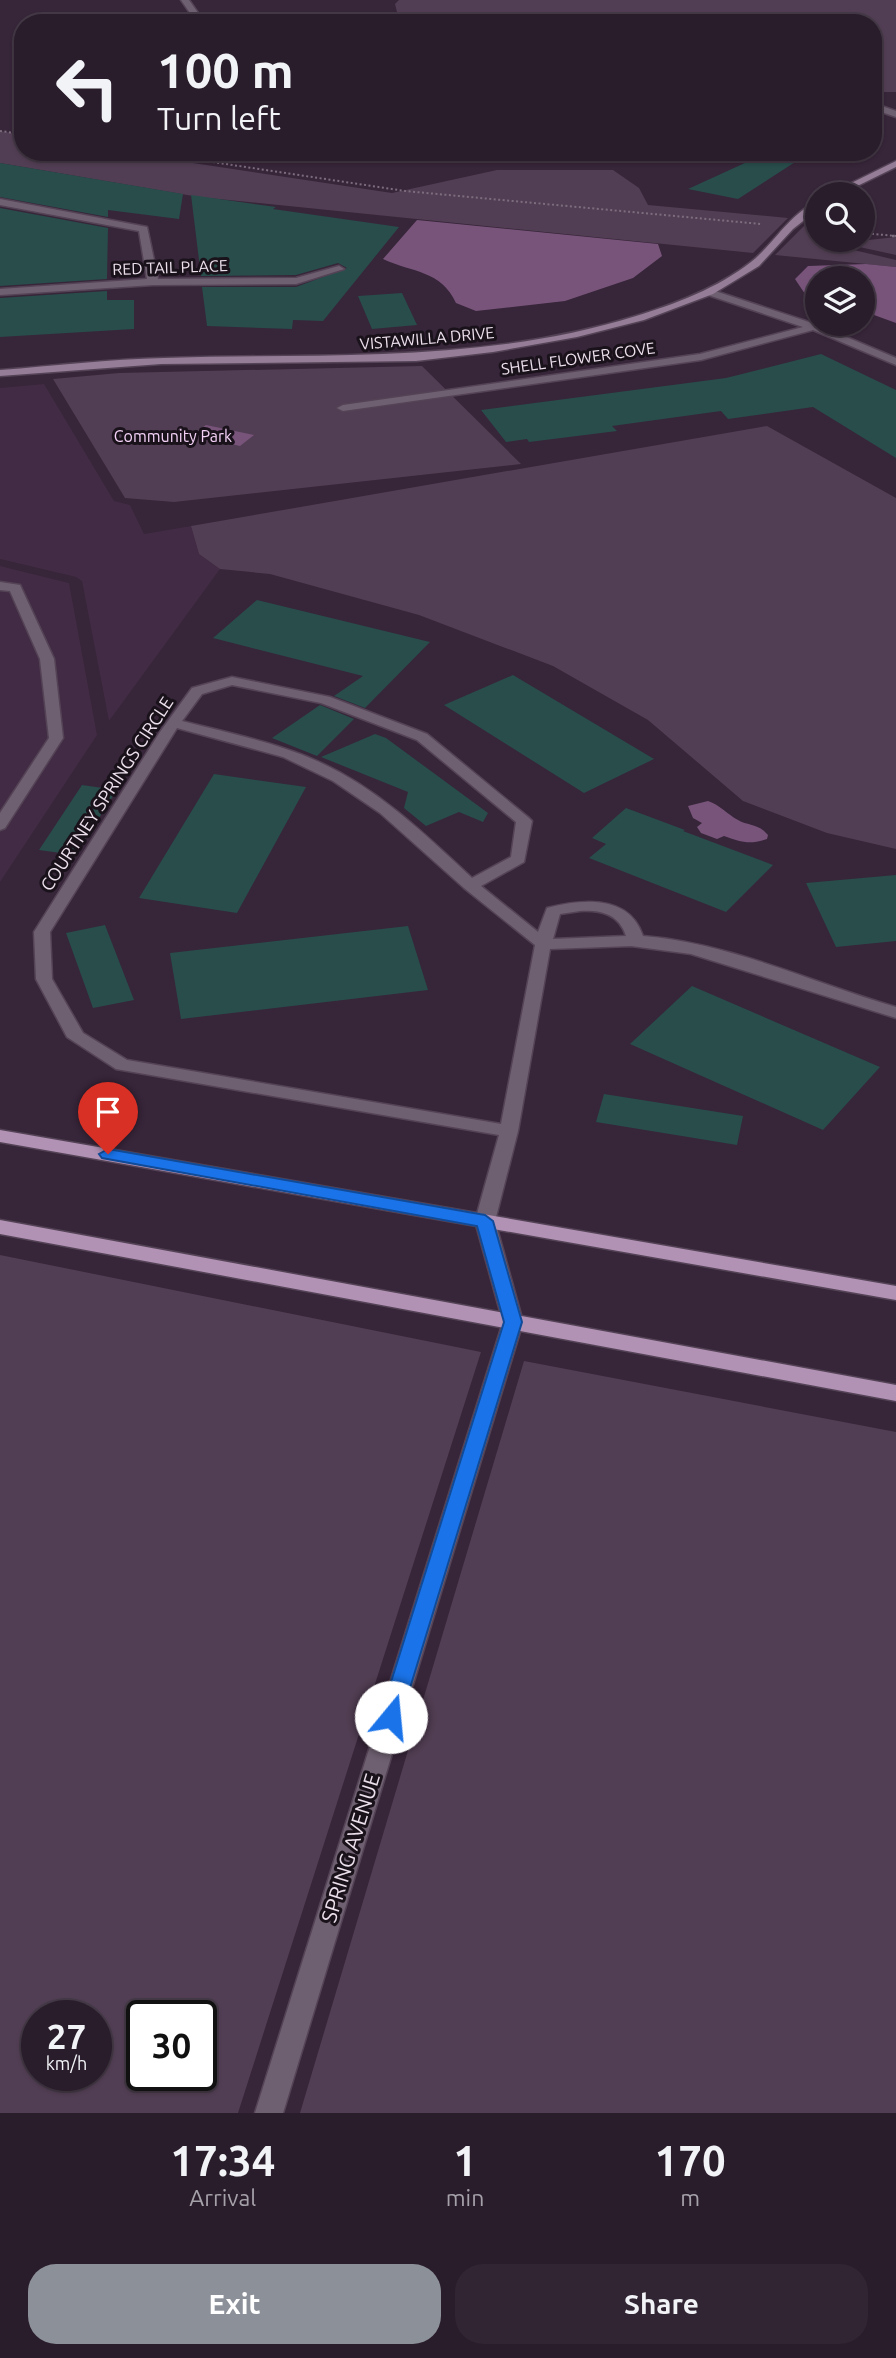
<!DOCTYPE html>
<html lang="en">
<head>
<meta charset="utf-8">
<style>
	body { margin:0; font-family:Ubuntu,sans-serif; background:#312533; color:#f1f3f6; height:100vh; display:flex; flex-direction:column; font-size:26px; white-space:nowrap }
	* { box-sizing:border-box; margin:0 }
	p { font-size:23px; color:#a5a1a9 }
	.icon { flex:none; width:38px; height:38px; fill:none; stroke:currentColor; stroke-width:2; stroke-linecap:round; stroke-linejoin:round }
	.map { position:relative; height:2113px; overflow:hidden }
	.side { display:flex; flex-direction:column; background:#291c2b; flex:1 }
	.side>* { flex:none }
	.guide { position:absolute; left:14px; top:14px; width:868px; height:147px; border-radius:28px; box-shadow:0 2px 5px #0004,0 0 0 2px #453a47; background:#291c2b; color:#f1f3f6; overflow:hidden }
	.buttons { position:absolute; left:805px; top:182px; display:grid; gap:14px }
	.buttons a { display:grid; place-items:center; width:70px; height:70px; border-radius:50%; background:#291c2b; box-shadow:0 2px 5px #0004,0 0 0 2px #453a47; font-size:35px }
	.speed { position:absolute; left:21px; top:2000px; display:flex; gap:14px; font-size:35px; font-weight:700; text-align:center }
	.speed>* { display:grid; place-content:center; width:91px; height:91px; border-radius:50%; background:#291c2b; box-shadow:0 2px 5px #0004,0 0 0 2px #453a47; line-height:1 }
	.speed small { font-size:18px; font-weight:400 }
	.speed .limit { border:4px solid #111; border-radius:10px; background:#fff; color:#111 }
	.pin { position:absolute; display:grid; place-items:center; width:60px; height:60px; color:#fff; margin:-72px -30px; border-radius:50% 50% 50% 0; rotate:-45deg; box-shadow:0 0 7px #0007 }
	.pin .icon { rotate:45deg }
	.me { position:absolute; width:77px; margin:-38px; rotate:17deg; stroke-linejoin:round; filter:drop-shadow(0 0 5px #0008) }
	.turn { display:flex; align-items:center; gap:24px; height:147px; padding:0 28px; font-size:32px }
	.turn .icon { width:91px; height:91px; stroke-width:2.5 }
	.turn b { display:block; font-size:49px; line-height:60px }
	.eta { display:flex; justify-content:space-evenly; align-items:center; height:119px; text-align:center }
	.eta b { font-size:42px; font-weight:600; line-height:49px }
	.button { display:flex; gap:14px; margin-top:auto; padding:14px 28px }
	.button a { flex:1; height:80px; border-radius:28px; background:#8c9099; color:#fff; font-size:28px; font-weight:600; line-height:80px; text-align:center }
	.button a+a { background:#312533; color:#f1f3f6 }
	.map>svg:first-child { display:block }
	.built { fill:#422b44 }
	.green { fill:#523e54; fill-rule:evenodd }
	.water { fill:#78547b }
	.building { fill:#284d4b }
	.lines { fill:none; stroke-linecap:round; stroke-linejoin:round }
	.lane-casing { stroke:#544356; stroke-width:3 }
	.street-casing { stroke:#544356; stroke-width:3 }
	.secondary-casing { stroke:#544356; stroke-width:3 }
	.primary-casing { stroke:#544356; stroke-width:3 }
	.path-far1 { stroke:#7c6d7e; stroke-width:2; stroke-dasharray:2 2.5; stroke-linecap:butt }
	.path { stroke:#7c6d7e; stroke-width:2.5; stroke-dasharray:2.5 3.5; stroke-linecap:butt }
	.lane { fill:#6f6071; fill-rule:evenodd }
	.street { fill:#6f6071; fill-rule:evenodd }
	.secondary { fill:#957c97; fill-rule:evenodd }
	.primary { fill:#b191b4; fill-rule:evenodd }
	.route { fill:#1a73e8; stroke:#114b97; stroke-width:2 }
	.labels { text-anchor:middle; stroke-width:6; stroke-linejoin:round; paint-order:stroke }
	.far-street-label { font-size:16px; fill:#ece0ed; stroke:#1a121b }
	.far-park-label { font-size:16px; fill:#f5d3f8; stroke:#1a121b }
	.street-label { font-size:18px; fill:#ece0ed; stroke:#1a121b }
	.near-street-label { font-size:21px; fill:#ece0ed; stroke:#1a121b }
</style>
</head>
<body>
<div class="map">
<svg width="896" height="2113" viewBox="0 0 896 2113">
	<rect width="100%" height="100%" fill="#372539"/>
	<!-- built -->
	<g class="built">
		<path d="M44 384 114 501 130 505 144 534 191 526 199 554 220 569 109 721 82 581 76 577 0 559V388Z"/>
		<path d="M0 566 69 583 97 735 0 882Z"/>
	</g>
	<!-- green -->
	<g class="green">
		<path d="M399 0H896V92H873V23H404L399 20 395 4Z"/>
		<path d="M0 131 23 135V152H120L392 193 497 170H613L639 188 648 205 788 218 753 253 199 197 0 163Z"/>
		<path d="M810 220 817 221V240H835L833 244 837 246 896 260V267L775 255Z"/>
		<path d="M896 237V255L841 243Z"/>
		<path d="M422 366 521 464 174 502 125 498 53 379 119 373Z"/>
		<path d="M767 426 896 498V849L827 833 743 801 648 720 553 666 419 615 270 574 220 569 199 554 191 526Z"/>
		<path d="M0 1255 481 1352 238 2113H0ZM37 2016H96V2076H37ZM142 2016H201V2076H142Z"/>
		<path d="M524 1361 896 1432V2113H300Z"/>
	</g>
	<!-- water -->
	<g class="water">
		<path d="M417 220 658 244 662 256 633 278 565 301 476 311 456 303C441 270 413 273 383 259Z"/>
		<path d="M866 264 896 267V323L863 311V278H817V297L805 294 795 279 808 266Z"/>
		<path d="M206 425 254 435 240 446 192 435Z"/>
		<path d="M708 801C720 805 727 814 738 820 748 826 758 823 768 835L767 839C750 845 740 842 724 836L717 839 701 833 697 827 702 823 693 818 688 806Z"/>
	</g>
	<!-- building -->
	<g class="building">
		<path d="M769 152 806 155 738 199 688 189Z"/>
		<path d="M0 163 183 194 179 219 108 210V217L0 197Z"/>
		<path d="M191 195 276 207 273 209 399 227 323 321 293 320 292 329 207 326 202 287H296L347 268 338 263 296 275 201 276Z"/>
		<path d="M0 208 108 228 107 279 0 286Z"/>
		<path d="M107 291V300H134V329L0 337V298Z"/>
		<path d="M402 293 417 325 372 329 358 296Z"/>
		<path d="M821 354 896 390V458L813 407 728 419 721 411 612 426 617 431 529 442 527 439 506 442 481 410 726 378Z"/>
		<path d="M257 600 430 642 365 708 334 696 363 676 213 638Z"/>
		<path d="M513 675 654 759 584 793 444 705Z"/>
		<path d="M320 705 354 719 317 756 272 738Z"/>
		<path d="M375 734 386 738 488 813 483 822 459 812 426 826 404 808 408 792 321 757Z"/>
		<path d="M214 774 306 787 237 913 139 898Z"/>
		<path d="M82 785 117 790 75 855 39 850Z"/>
		<path d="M626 808 685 830 683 831 773 865 726 912 589 858 606 844 592 838Z"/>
		<path d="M896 875V941L836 947 806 883Z"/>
		<path d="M105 925 134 1000 93 1008 66 933Z"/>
		<path d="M408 926 428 990 181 1019 170 953Z"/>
		<path d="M692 986 880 1067 823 1130 630 1044Z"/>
		<path d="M604 1094 743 1116 737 1145 596 1122Z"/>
	</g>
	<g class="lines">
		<defs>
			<g id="lane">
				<path d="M0 582 20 585 54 659 63 738 5 828 0 830V813L49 738 40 659 10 591 0 590Z"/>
				<path d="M232 677 330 697 427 734 529 818 532 821 524 862 481 886 538 932 547 908C582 899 629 894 643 936 730 943 813 983 896 1007V1018L691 954 631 946 550 949 518 1131 495 1221 492 1226H478L475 1221 499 1135 116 1069 67 1037 36 979 34 932 160 732 192 688ZM232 685 321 703 417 740 516 822 511 857 472 878C425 834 376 787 317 761 274 742 228 733 182 721L202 694ZM177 728 283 757 333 781 380 813 464 888 535 945 501 1124 127 1060 83 1033 52 979 50 932ZM580 911C601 910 619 914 626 936L553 939 560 914Z"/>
			</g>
			<g id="street">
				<path d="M181 0H189L205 23H197Z"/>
				<path d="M873 103 896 111V117L873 109Z"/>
				<path d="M0 199 147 227 158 279 296 278 339 266 344 269 296 284 153 285 0 295V289L147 279 139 231 0 205Z"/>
				<path d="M709 289 818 325 896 358V365L813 330 701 360 343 411 337 408 343 405 700 354 803 327 705 294 704 292Z"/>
				<path d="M485 1214 492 1216 495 1221 523 1322 283 2113H255L503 1322 475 1221 478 1216Z"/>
			</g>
			<g id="secondary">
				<path d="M896 161V167L841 194H829Z"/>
				<path d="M817 202V210L793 229 759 266 713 294 644 320 577 337 493 352 416 361 161 364 0 376V370C54 366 109 359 164 358 323 353 482 364 636 316 675 304 718 288 751 262 774 244 789 214 817 202Z"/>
			</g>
			<g id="primary">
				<path d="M0 1130 896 1286V1300L0 1142Z"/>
				<path d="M0 1220 896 1385V1401L0 1234Z"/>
			</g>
		</defs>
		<!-- lane casing -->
		<use href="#lane" class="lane-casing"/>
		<!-- street casing -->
		<use href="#street" class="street-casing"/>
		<!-- secondary casing -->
		<use href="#secondary" class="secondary-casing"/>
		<!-- primary casing -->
		<use href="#primary" class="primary-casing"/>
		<!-- path-far1 -->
		<g class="path-far1">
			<path d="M0 131 23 134"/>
			<path d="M146 152 405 191 761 224"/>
			<path d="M863 233 896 236"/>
		</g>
		<!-- path -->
		<path class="path" d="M892 236H896"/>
		<!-- lane -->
		<use href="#lane" class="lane"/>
		<!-- street -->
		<use href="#street" class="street"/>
		<!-- secondary -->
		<use href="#secondary" class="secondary"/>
		<!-- primary -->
		<use href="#primary" class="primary"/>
	</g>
	<!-- route -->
	<path class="route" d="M108 1149 485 1215 493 1221 522 1322 399 1724 391 1727 383 1724 380 1717 504 1322 477 1226 102 1158 99 1154Z"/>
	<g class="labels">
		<!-- far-street labels -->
		<g class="far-street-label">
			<text transform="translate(170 267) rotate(-2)" y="6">RED TAIL PLACE</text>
			<text transform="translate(427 338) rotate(-5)" y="6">VISTAWILLA DRIVE</text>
			<text transform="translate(578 358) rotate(-8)" y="6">SHELL FLOWER COVE</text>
		</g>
		<!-- far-park labels -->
		<g class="far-park-label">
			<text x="173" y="442">Community Park</text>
		</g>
		<!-- street labels -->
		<g class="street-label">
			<text transform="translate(107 794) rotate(-57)" y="6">COURTNEY SPRINGS CIRCLE</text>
		</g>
		<!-- near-street labels -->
		<g class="near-street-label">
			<text transform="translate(351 1848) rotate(-73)" y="7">SPRING AVENUE</text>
		</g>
	</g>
</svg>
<div class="buttons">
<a><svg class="icon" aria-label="search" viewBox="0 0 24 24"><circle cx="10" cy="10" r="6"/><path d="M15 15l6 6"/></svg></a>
<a><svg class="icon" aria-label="layers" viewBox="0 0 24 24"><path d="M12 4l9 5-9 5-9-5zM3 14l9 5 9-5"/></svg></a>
</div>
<div class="speed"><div>27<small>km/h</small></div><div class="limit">30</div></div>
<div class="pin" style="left:108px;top:1154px;background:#d93025"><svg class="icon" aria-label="arrive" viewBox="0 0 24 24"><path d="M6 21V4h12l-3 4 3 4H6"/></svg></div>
<svg class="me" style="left:391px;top:1717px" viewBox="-20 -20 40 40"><circle r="19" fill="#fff"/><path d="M0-13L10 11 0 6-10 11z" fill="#1a73e8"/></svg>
<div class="guide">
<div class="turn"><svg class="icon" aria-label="left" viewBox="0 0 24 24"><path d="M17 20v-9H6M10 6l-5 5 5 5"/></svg><div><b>100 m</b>Turn left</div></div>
</div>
</div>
<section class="side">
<div class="eta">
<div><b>17:34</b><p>Arrival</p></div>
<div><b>1</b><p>min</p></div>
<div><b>170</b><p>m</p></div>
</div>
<div class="button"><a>Exit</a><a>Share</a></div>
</section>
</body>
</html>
